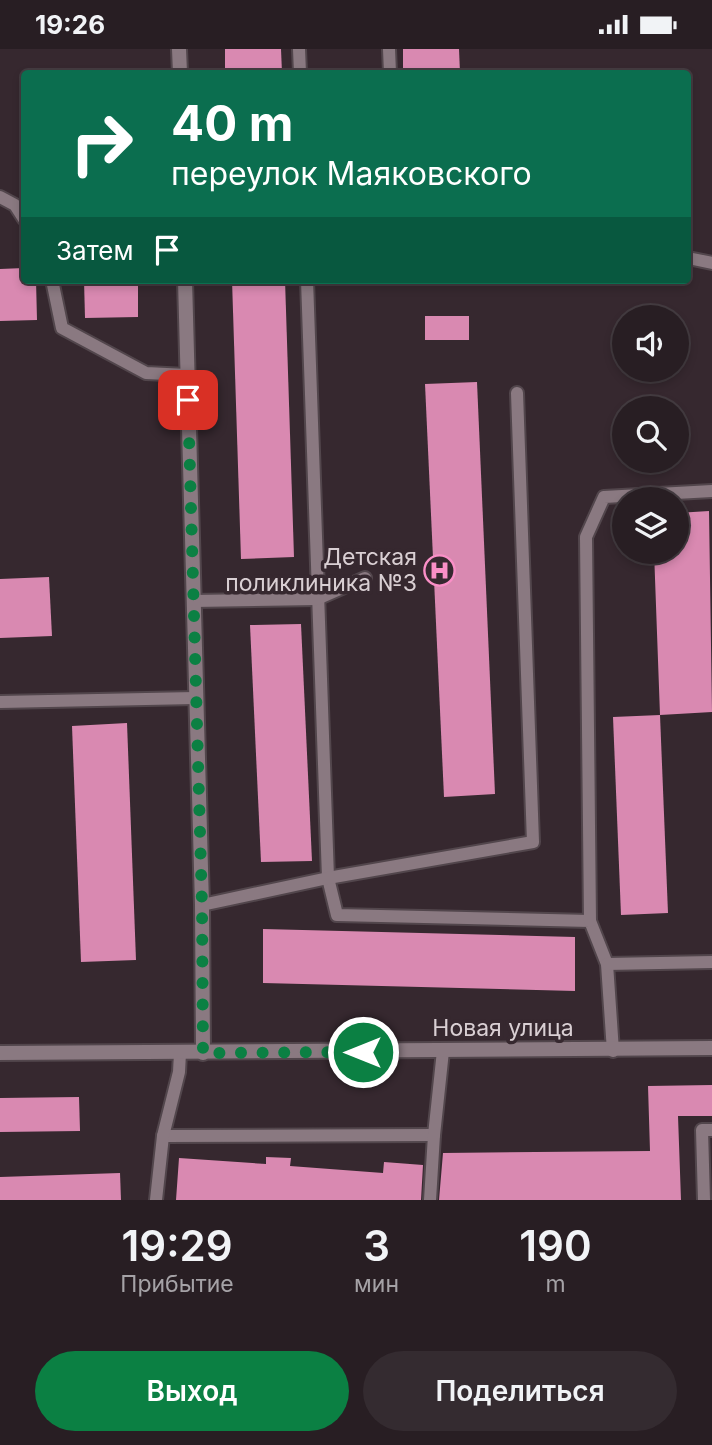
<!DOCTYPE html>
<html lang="ru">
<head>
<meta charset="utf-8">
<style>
	body { margin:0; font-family:Inter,sans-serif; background:#342b30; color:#f1f3f6; height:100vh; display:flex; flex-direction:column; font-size:26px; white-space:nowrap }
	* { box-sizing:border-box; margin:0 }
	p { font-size:23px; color:#a5a2a6 }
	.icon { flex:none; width:38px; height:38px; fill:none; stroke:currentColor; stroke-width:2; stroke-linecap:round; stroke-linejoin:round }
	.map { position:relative; height:1151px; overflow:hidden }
	.details { display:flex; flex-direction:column; background:#281e23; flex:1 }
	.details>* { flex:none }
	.banner { position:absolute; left:21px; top:21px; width:670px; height:214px; border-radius:7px; box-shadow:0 4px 10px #0003,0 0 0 2px #443c41; background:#0b6e4f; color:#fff; overflow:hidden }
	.controls { position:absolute; left:612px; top:256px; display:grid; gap:14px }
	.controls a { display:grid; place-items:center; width:77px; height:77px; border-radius:50%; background:#281e23; box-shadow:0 4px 10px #0003,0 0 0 2px #443c41; font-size:35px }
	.pin { position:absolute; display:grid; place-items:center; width:60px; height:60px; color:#fff; margin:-30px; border-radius:14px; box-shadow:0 4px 10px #0006 }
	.me { position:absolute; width:77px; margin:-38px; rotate:270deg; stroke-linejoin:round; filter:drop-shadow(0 0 5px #0008) }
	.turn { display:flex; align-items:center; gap:24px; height:147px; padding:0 35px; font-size:32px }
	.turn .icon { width:91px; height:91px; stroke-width:2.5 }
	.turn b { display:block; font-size:49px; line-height:60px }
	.then { display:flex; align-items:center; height:66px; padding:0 35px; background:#0003; gap:14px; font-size:26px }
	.eta { display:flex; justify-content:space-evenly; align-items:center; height:119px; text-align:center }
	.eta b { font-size:42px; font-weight:600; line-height:49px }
	.primary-button { display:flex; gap:14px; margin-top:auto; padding:14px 35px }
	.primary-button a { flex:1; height:80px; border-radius:42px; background:#0b8043; color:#fff; font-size:28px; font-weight:600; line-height:80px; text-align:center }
	.primary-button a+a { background:#342b30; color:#f1f3f6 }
	.status { display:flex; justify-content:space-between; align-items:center; height:49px; padding:0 35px; background:#281e23; direction:ltr }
	.status svg { height:19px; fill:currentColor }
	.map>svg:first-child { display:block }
	.building { fill:#d989b1 }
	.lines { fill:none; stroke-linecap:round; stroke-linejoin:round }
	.lane-casing { stroke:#52464c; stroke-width:16 }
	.street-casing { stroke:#52464c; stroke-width:18 }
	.lane { stroke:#8a7981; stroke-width:12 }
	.street { stroke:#8a7981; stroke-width:14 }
	.route { stroke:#0b8043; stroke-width:12; stroke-dasharray:0 21.6 }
	.labels { text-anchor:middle; stroke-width:7; stroke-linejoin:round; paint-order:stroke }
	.poi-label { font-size:23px; fill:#d9cfd3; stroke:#36282f; text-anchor:end }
	.street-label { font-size:23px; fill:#d9cfd3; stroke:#36282f }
</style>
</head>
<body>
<div class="status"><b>19:26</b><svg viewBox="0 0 49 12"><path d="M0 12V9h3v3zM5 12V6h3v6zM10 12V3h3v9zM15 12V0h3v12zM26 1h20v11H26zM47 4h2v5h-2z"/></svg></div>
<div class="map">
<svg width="712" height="1151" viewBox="0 0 712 1151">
	<rect width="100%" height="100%" fill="#36282f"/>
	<!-- building -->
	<g class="building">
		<path d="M225 0H281L282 24H225Z"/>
		<path d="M403 0H459L460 24H403Z"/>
		<path d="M24 219V231H36L37 271 0 272V220Z"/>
		<path d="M84 231H138V268L85 269Z"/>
		<path d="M232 231H285L294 508 241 510Z"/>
		<rect x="425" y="267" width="44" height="24"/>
		<path d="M477 333 495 745 444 748 425 335Z"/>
		<path d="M709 462 712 663 660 666 654 502H677V464Z"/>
		<path d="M49 528 52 587 0 589V530Z"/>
		<path d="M301 575 312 812 261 813 250 576Z"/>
		<path d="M660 666 668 864 621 866 613 668Z"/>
		<path d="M127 674 136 911 81 913 72 677Z"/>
		<path d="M263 880 575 888V942L263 934Z"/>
		<path d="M712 1036V1067H678L681 1151H439L443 1104 650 1102 648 1037Z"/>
		<path d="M79 1048 80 1082 0 1083V1049Z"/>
		<path d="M266 1108 291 1109 290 1117 383 1124 384 1113 423 1116 421 1151H176L179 1109 266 1115Z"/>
		<path d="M120 1124 121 1151H0V1128Z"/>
	</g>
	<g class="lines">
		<defs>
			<g id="lane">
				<path d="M299 0 300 24"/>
				<path d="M389 0 390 24"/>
				<path d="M0 148 15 156 24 170"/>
				<path d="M688 209 712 214"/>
				<path d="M52 231 62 279 146 324 187 326"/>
				<path d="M307 231 328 829 337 866 590 872 607 915 613 1002"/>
				<path d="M193 552 317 550 365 529"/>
				<path d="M0 653 195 649"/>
				<path d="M202 856 328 829 533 793 517 344"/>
				<path d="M590 872 586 488 604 448 712 442"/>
				<path d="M607 915 712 913"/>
				<path d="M163 1087 434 1086"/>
				<path d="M156 1151 163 1087 179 1023 180 1004"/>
				<path d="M430 1151 434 1086 443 1002"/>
				<path d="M704 1151 702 1081H712"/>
			</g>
			<g id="street">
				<path d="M179 0 180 24"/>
				<path d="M185 231 202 856 203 1004"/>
				<path d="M0 1004 712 999"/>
			</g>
		</defs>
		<!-- lane casing -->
		<use href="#lane" class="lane-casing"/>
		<!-- street casing -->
		<use href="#street" class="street-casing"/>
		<!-- lane -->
		<use href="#lane" class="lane"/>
		<!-- street -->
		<use href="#street" class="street"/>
	</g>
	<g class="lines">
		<!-- route -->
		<path class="route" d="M188 351 202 856 203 1004 363 1003"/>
	</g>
	<!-- icons -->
	<defs>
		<symbol id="hospital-ring" viewBox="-11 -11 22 22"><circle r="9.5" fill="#36282f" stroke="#fa8fc7" stroke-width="1.5"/><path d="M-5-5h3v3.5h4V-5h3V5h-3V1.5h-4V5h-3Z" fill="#fa8fc7"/></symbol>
	</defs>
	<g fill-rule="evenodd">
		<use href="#hospital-ring" x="422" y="504" width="35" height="35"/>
	</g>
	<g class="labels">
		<!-- poi labels -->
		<g class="poi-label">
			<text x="417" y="516">Детская<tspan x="417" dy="26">поликлиника №3</tspan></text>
		</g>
		<!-- street labels -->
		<g class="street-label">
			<text x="503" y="987">Новая улица</text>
		</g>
	</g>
</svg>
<div class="controls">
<a><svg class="icon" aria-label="sound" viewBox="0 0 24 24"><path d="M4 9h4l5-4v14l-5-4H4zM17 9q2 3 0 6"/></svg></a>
<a><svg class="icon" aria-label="search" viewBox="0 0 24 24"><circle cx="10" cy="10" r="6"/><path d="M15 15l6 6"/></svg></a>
<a><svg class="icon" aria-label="layers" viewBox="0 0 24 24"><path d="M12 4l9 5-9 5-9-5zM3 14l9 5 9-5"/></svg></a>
</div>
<div class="pin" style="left:188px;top:351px;background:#d93025"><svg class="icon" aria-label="arrive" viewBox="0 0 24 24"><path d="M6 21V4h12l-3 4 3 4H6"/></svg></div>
<svg class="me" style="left:363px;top:1003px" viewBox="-20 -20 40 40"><circle r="17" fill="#0b8043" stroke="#fff" stroke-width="3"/><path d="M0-11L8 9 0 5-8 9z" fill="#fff"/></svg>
<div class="banner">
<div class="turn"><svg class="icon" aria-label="right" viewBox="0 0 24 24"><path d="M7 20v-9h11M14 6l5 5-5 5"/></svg><div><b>40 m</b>переулок Маяковского</div></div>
<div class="then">Затем<svg class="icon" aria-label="arrive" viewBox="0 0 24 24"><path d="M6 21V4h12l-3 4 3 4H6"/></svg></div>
</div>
</div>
<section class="details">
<div class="eta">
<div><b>19:29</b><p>Прибытие</p></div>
<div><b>3</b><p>мин</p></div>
<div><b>190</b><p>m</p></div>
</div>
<div class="primary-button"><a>Выход</a><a>Поделиться</a></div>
</section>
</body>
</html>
